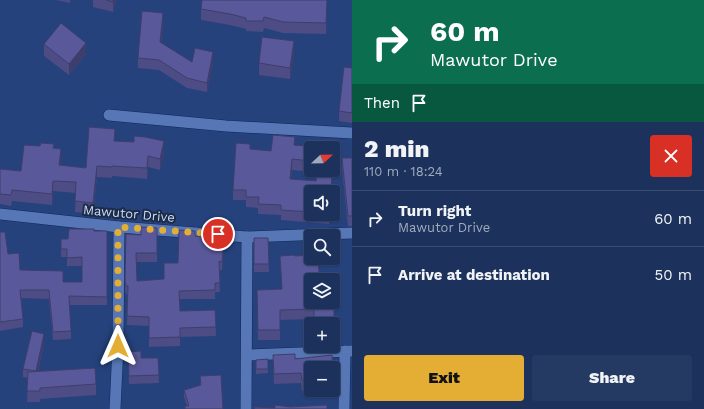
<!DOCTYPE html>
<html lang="en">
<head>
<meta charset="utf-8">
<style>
	body { margin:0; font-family:"Work Sans",sans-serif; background:#253a63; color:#f1f3f6; height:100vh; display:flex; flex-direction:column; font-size:15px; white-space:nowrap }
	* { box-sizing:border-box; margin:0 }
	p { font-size:13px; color:#a0aabc }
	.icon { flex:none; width:22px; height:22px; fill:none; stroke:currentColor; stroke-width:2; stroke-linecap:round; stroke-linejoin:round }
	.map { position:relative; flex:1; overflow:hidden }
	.details { display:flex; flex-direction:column; background:#1c325d; width:352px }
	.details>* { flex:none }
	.guide { background:#0b6e4f; color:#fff; overflow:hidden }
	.needle { width:26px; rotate:68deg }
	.tools { position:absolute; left:304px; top:141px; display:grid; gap:8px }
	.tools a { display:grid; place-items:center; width:36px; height:36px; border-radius:4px; background:#1c325d; box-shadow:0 1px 3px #0004,0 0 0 1px #3a4d72; font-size:20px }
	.pin { position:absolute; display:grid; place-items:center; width:34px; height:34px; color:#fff; margin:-17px; border:2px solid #fff; border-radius:50%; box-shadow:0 1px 4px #0007 }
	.me { position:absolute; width:44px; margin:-22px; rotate:0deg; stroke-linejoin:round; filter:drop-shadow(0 0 3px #0008) }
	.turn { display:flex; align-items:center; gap:14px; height:84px; padding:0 12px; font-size:18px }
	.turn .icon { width:52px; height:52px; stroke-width:2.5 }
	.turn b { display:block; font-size:28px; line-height:34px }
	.then { display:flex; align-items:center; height:38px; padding:0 12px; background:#0003; gap:8px; font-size:15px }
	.round { display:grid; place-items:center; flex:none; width:42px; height:42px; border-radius:4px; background:#253a63 }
	.head { display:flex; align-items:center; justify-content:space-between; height:68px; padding:0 12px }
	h1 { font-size:24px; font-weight:800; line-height:30px }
	.action { display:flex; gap:8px; margin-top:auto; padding:8px 12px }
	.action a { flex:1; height:46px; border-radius:4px; background:#e4ae35; color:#111; font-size:16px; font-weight:800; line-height:46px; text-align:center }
	.action a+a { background:#253a63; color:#f1f3f6 }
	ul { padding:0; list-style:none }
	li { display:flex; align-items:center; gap:12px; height:56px; padding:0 12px; border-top:1px solid #3a4d72 }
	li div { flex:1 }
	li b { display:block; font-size:15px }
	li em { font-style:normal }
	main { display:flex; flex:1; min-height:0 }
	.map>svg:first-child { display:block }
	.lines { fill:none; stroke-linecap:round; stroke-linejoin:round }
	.minor-casing { stroke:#0c275e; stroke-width:12 }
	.minor { stroke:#5676b5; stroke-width:11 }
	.wall { fill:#4d4c84 }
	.shaded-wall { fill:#3e3e6c }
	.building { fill:#59589a; stroke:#3e3e6c }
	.route { stroke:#e4ae35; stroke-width:7; stroke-dasharray:0 12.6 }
	.labels { text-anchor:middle; stroke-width:4; stroke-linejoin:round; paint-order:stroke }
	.street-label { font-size:13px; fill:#c9dbfe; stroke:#1d2b45 }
</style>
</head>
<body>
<main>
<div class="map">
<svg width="352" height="409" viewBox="0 0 352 409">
	<rect width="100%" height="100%" fill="#25427c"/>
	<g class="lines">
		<defs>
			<g id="minor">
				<path d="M109 115 226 126 352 133"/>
				<path d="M0 214 119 227 247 237 352 233"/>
				<path d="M247 355 352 351"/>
				<path d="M115 409 118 346 119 227"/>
				<path d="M246 409 247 237"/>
				<path d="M344 409 345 351"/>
			</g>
		</defs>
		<!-- minor casing -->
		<use href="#minor" class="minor-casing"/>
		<!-- minor -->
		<use href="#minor" class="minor"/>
	</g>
	<!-- wall -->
	<g class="wall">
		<path d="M56 0H70V3Z"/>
		<path d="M93 0H116L113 12 93 7Z"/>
		<path d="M202 0H327L326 34 283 33 264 28 263 32 246 31V29L230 25 201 20V9Z"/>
		<path d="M163 23 161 43 192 62H213L207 92 187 88 159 70 138 68V58Z"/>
		<path d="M44 44 86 54 69 75 44 56Z"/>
		<path d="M294 53 290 79 259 75V63Z"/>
		<path d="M352 68V123L339 121V111Z"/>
		<path d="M115 141 164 152 160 170 148 167 147 179 112 176V178L97 177 93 214 75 212 76 193 53 191 52 205 12 201 11 206 0 204V169L21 171 40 146 54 148 61 159 60 165 86 168Z"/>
		<path d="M295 145 311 148V170H315V172L292 170 291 179 316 181 333 167 311 192V214H330L329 224 281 220V215L258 214V208L246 207V200H233V190L250 149 271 151Z"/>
		<path d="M342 158H352V226H348L342 168Z"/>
		<path d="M157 228V262H136L137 281 164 279 178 263 195 236 224 247 222 270H219L220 292H215V299H179L180 311 215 310 216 336 180 337V346L149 347V326L127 325 128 294H126L125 289 126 234 141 235Z"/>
		<path d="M94 231H107V305H69L71 331V339L53 340 49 299 21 298 23 319V327L0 331V232L8 254 20 270 63 282H82V266H67V257H61V239H68Z"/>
		<path d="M333 237 340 249V257L326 260V258H333Z"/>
		<path d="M254 238H268L269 272H254Z"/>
		<path d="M280 256H295L311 302 334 289V336H333V324L314 319 280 320V340H258L257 290 282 289Z"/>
		<path d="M44 342 38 372 96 384V395L40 399V402H27L28 378 23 377V369Z"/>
		<path d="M128 352 141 358H158L159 383 129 384Z"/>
		<path d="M273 355 295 359 311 368V390L302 391 301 383 274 384Z"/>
		<path d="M268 359V373L256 374V360Z"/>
		<path d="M333 371 334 378V388H333Z"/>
		<path d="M200 376 223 409 187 406 184 397V390L200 385Z"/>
	</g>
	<!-- shaded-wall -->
	<g class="shaded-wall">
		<path d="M113 0H116L113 12Z"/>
		<path d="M163 13V23L160 52V42Z"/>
		<path d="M294 41V53L290 79V68Z"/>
		<path d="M86 43V54L69 75V64Z"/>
		<path d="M213 52V62L207 92V83Z"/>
		<path d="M164 141V152L160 170V159Z"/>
		<path d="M61 149V159L59 176V165Z"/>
		<path d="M148 156V167L147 179V168Z"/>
		<path d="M333 157V167L332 192H331L332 170H333Z"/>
		<path d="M292 159V170L290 190V179Z"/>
		<path d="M97 166V177L93 214V203Z"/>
		<path d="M53 181V191L52 205V194Z"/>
		<path d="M224 239V247L222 270V262Z"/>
		<path d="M44 334V342L36 379V371Z"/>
	</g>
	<!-- building -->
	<g class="building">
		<path d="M106 0H113V2Z"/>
		<path d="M202 0H327L326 23 283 22 264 17 263 21H246V18L230 14 201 9Z"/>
		<path d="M142 11 163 13 160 42 192 62 195 48 213 52 207 83 187 78 159 60 138 58Z"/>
		<path d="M61 23 86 43 69 64 44 44Z"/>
		<path d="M262 37 294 41 290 68 259 63Z"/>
		<path d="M344 67 352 68V113L339 111Z"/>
		<path d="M89 127 115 129 114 141 134 142V136L145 137 164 141 160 159 148 156 147 168 112 166V167L97 166 93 203 75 201 76 182 53 181 52 194 12 190 11 195 0 194V169L21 171 24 145 40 146 41 143 54 144 53 148 61 149 59 165 86 168Z"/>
		<path d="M273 135 295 137 294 145 316 147V148H311V161L292 159 290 179 316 181 317 170H332L331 192H311V212L281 210V205L258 204 259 197H246V190H233L236 143 250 144V149L271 151Z"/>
		<path d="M342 158H352V216H348Z"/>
		<path d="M141 227 157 228V253H136L137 281 164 279V263H178L179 230 195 231V236L224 239 222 262 219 261 220 283H215V290L179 291 180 311 215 310 216 327 180 328V337L149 338V317L127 316 128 286H126L125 281 126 234 141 235Z"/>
		<path d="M69 229H94V231H107V297L69 296 71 331 53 332 49 290H20L23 319 0 322V232H5L8 254 19 253 20 270 63 271V282H82V257L67 258V249H61V239H68Z"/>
		<path d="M337 236 340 249 333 251V237Z"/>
		<path d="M254 238H268L269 264H254Z"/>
		<path d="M295 255V256L311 255V258H318L319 272H321V280H311V302H333V289H334V326H333V324H314V309L280 310V330H258L257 290 282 289 280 256Z"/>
		<path d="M32 331 44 334 36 371 23 369Z"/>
		<path d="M141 351V358H158L159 375 129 376 128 352Z"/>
		<path d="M295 354V359L332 355 333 368H311V380H302L301 373 274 374 273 355Z"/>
		<path d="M268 359V369H256V360Z"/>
		<path d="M95 368 96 384 40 388V391H27L28 372Z"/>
		<path d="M221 375 223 409H185V406H189L184 390 201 385 200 376Z"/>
		<path d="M275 405 290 407 327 405V409H254L255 407 275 408Z"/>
	</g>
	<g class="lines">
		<!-- route -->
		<path class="route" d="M118 346V227L218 234"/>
	</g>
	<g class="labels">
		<!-- street labels -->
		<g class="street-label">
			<text transform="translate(129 213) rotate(5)" y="5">Mawutor Drive</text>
		</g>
	</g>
</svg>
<div class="tools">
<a><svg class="needle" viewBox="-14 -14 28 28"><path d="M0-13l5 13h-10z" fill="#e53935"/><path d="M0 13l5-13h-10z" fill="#a0aabc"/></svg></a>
<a><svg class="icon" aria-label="sound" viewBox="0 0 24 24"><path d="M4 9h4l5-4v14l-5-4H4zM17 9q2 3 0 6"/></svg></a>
<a><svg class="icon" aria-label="search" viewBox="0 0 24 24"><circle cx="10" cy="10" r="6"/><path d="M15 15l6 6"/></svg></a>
<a><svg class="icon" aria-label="layers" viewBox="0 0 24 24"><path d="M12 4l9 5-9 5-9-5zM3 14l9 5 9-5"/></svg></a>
<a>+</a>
<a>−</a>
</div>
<div class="pin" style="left:218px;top:234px;background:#d93025"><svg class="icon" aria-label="arrive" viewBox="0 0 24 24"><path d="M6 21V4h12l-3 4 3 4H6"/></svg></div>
<svg class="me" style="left:118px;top:346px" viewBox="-20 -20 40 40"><path d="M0-17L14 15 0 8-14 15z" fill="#e4ae35" stroke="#fff" stroke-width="4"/></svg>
</div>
<section class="details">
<div class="guide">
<div class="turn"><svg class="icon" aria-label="right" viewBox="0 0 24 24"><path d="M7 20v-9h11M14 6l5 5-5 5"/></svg><div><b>60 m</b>Mawutor Drive</div></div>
<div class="then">Then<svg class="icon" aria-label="arrive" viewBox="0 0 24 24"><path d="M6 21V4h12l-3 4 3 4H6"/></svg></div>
</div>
<div class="head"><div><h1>2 min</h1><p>110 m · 18:24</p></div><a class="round" style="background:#d93025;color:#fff"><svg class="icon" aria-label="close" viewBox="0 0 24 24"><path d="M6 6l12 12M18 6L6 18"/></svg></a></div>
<ul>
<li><svg class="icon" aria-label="right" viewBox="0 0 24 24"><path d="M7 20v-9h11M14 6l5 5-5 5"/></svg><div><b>Turn right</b><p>Mawutor Drive</p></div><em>60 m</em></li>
<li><svg class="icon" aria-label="arrive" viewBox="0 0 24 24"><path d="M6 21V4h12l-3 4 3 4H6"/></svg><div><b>Arrive at destination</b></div><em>50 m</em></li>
</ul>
<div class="action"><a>Exit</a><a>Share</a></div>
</section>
</main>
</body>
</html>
